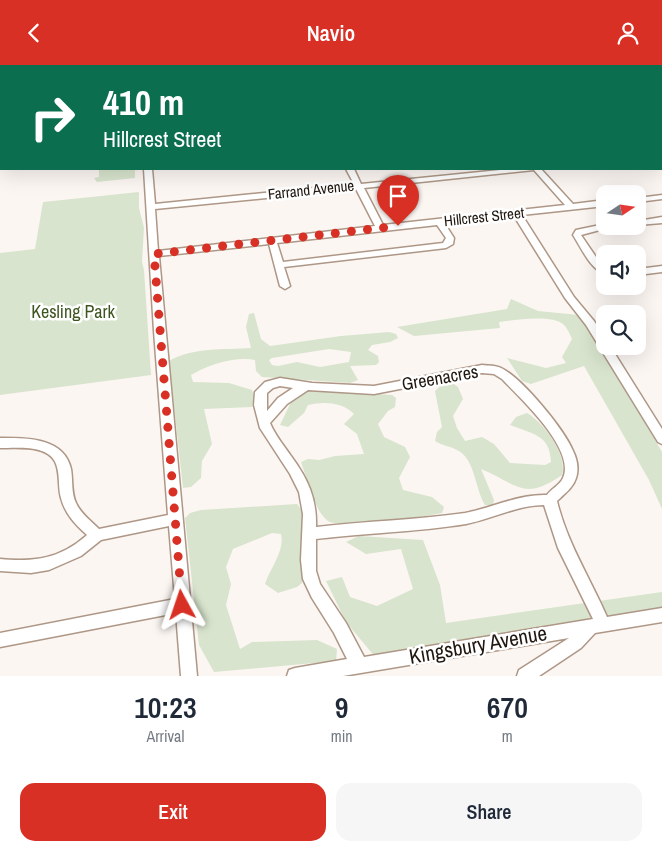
<!DOCTYPE html>
<html lang="en">
<head>
<meta charset="utf-8">
<style>
	body { margin:0; font-family:"Archivo Narrow",sans-serif; background:#f6f6f7; color:#1f2937; height:100vh; display:flex; flex-direction:column; font-size:19px; white-space:nowrap }
	* { box-sizing:border-box; margin:0 }
	p { font-size:16px; color:#747a83 }
	.icon { flex:none; width:28px; height:28px; fill:none; stroke:currentColor; stroke-width:2; stroke-linecap:round; stroke-linejoin:round }
	.map { position:relative; height:611px; overflow:hidden }
	.drawer { display:flex; flex-direction:column; background:#fff; flex:1 }
	.drawer>* { flex:none }
	.guide { position:absolute; left:0px; top:0px; width:662px; height:105px; box-shadow:0 5px 20px #0002; background:#0b6e4f; color:#fff; overflow:hidden }
	.needle { width:32px; rotate:77deg }
	.fabs { position:absolute; left:596px; top:120px; display:grid; gap:10px }
	.fabs a { display:grid; place-items:center; width:50px; height:50px; border-radius:10px; background:#fff; box-shadow:0 5px 20px #0002; font-size:25px }
	.pin { position:absolute; display:grid; place-items:center; width:42px; height:42px; color:#fff; margin:-51px -21px; border-radius:50% 50% 50% 0; rotate:-45deg; box-shadow:0 0 5px #0007 }
	.pin .icon { rotate:45deg }
	.me { position:absolute; width:55px; margin:-28px; rotate:355deg; stroke-linejoin:round; filter:drop-shadow(0 0 4px #0008) }
	.turn { display:flex; align-items:center; gap:18px; height:105px; padding:0 20px; font-size:22px }
	.turn .icon { width:65px; height:65px; stroke-width:2.5 }
	.turn b { display:block; font-size:35px; line-height:42px }
	.eta { display:flex; justify-content:space-evenly; align-items:center; height:85px; text-align:center }
	.eta b { font-size:30px; font-weight:600; line-height:35px }
	.cta { display:flex; gap:10px; margin-top:auto; padding:10px 20px }
	.cta a { flex:1; height:58px; border-radius:15px; background:#d93025; color:#fff; font-size:20px; font-weight:600; line-height:58px; text-align:center }
	.cta a+a { background:#f6f6f7; color:#1f2937 }
	header { display:flex; justify-content:space-between; align-items:center; height:65px; padding:0 20px; background:#d93025; color:#fff; font-size:22px; font-weight:600 }
	.map>svg:first-child { display:block }
	.green { fill:#d8e4cd; fill-rule:evenodd }
	.lines { fill:none; stroke-linecap:round; stroke-linejoin:round }
	.minor-casing { stroke:#ae9786; stroke-width:3 }
	.minor { fill:#fff; fill-rule:evenodd }
	.route { stroke:#d93025; stroke-width:9; stroke-dasharray:0 16.2 }
	.labels { text-anchor:middle; stroke-width:5; stroke-linejoin:round; paint-order:stroke }
	.far-street-label { font-size:15px; fill:#201710; stroke:#fff }
	.park-label { font-size:18px; fill:#3e551f; stroke:#fff }
	.street-label { font-size:18px; fill:#201710; stroke:#fff }
	.near-street-label { font-size:21px; fill:#201710; stroke:#fff }
</style>
</head>
<body>
<header><svg class="icon" aria-label="back" viewBox="0 0 24 24"><path d="M15 5l-7 7 7 7"/></svg>Navio<svg class="icon" aria-label="person" viewBox="0 0 24 24"><circle cx="12" cy="8" r="4"/><path d="M4 21q1-7 8-7t8 7"/></svg></header>
<div class="map">
<svg width="662" height="611" viewBox="0 0 662 611">
	<rect width="100%" height="100%" fill="#fbf6f2"/>
	<!-- green -->
	<g class="green">
		<path d="M99 104H135V113L97 117 94 113 99 112Z"/>
		<path d="M139 127V143L144 163 142 197 144 205 151 310 0 330V188L35 184 43 137Z"/>
		<path d="M511 234 538 246 579 250 595 272 662 387V444L649 415 584 301 531 319 522 316 507 293 546 303 566 298 562 292 572 274C570 270 568 264 564 260 553 249 514 255 499 257L500 263 414 271 397 262 507 244Z"/>
		<path d="M254 248 261 274 270 281 341 271 389 267 396 269 398 273 390 277 372 280 368 285 378 291 379 297 376 300 350 301 358 315 350 318 262 312 256 306 255 295C236 291 207 300 191 310L193 317 229 318 252 325 254 331 252 342 204 344 212 379 202 396 201 413 191 422 183 423 169 296C193 282 224 285 251 283L246 262 249 249ZM329 284 351 287 349 297 320 302 297 297 278 301 272 300 269 295 272 293Z"/>
		<path d="M451 317 458 322 463 334 453 351 457 363 465 376 482 372 494 379 510 398 545 400 551 397C550 369 532 369 510 360L516 352 527 348C544 358 568 390 562 410 523 437 518 419 481 404L494 435 493 440H485C475 424 475 393 457 385 450 381 443 381 435 376L437 367 442 362 435 326 440 321Z"/>
		<path d="M323 325 392 330 396 333 395 342 388 346 378 359 384 372 405 382 410 392 399 413 403 425 432 432 444 442 442 448C424 452 339 464 328 456 314 446 307 413 301 397L308 394 319 395 335 391 364 389 357 369 344 359 354 349C343 337 323 336 308 340L304 348 288 362 280 360 291 337 307 326Z"/>
		<path d="M297 439 304 448 302 518 297 522 278 528 265 519C270 503 285 486 281 469L272 468 233 484 226 502 231 519 226 540 240 584 252 577 317 575 337 584 336 596 214 607 199 580 185 453 190 448 201 445Z"/>
		<path d="M359 471 423 475 440 520 446 558 662 527V544L376 593 346 557 326 516 342 512 350 532 377 541 413 524 401 484 366 489 346 477Z"/>
	</g>
	<g class="lines">
		<defs>
			<g id="minor">
				<path d="M132 0H138L139 1H133Z"/>
				<path d="M384 0H391L392 1H385Z"/>
				<path d="M433 0H440L441 1H434Z"/>
				<path d="M492 0H499L500 1H493Z"/>
				<path d="M562 0H569L570 1H563Z"/>
				<path d="M648 0H655L656 1H649Z"/>
				<rect x="661" y="4" width="1" height="5"/>
				<rect x="661" y="20" width="1" height="4"/>
				<rect x="0" y="47" width="1" height="4"/>
				<rect x="661" y="51" width="1" height="4"/>
				<rect x="661" y="73" width="1" height="5"/>
				<rect x="661" y="88" width="1" height="4"/>
				<path d="M144 104H152L155 139 354 119 346 104H354L361 119 510 104H541L573 139 605 135V141L522 150 574 232 594 256 605 273V281H610L662 364V379L658 377 586 260 565 233 514 151 445 159 454 173 453 179 446 183 284 202 290 221 285 224 280 221 269 179 159 191 197 611H181L176 548 0 582V568L175 534 169 461 101 475 81 491 49 505 31 508 0 506V494C35 497 60 494 87 470 76 460 65 449 61 433 58 423 60 413 57 402 52 379 18 383 0 383V373C26 373 64 372 71 404 73 416 71 428 76 438 81 449 91 456 99 464L168 450 154 266ZM534 105 565 140 383 160 364 123ZM356 124 375 161 158 186 155 144ZM437 160 446 173 443 178 283 197 277 178Z"/>
				<path d="M662 130V134L638 137V133Z"/>
				<path d="M662 152V158L638 160V156Z"/>
				<path d="M605 159V161H615L581 170 596 192 605 201V209C590 204 581 182 573 170L576 165Z"/>
				<path d="M662 201V207L638 210V204Z"/>
				<path d="M482 300C488 301 495 300 501 303 522 313 564 364 573 386 577 394 579 404 576 413 573 423 564 429 557 436 567 478 590 513 607 552L662 543V557L595 568 581 583 539 611H517L519 605 569 573 343 611H287L289 605 295 603 347 594 334 568 312 533 303 514 301 495 303 449 299 427 290 409 260 363 254 340 255 327 265 317 280 313 312 318 374 321ZM482 308 494 309 502 314C520 333 576 384 563 413 560 420 551 424 547 430 518 429 492 443 465 448 416 455 366 456 316 462 317 434 308 414 291 391 284 381 275 370 270 358L287 339 308 325 374 329ZM280 321 293 323 278 333 267 346V328L273 323ZM544 440 558 483 593 554 364 592 346 558 320 519 316 506V474C366 468 416 467 466 459 492 454 517 440 544 440Z"/>
			</g>
		</defs>
		<!-- minor casing -->
		<use href="#minor" class="minor-casing"/>
		<!-- minor -->
		<use href="#minor" class="minor"/>
	</g>
	<g class="lines">
		<!-- route -->
		<path class="route" d="M182 540 154 189 398 161"/>
	</g>
	<g class="labels">
		<!-- far-street labels -->
		<g class="far-street-label">
			<text transform="translate(311 125) rotate(-6)" y="5">Farrand Avenue</text>
			<text transform="translate(484 152) rotate(-6)" y="5">Hillcrest Street</text>
		</g>
		<!-- park labels -->
		<g class="park-label">
			<text x="73" y="253">Kesling Park</text>
		</g>
		<!-- street labels -->
		<g class="street-label">
			<text transform="translate(440 313) rotate(-10)" y="6">Greenacres</text>
		</g>
		<!-- near-street labels -->
		<g class="near-street-label">
			<text transform="translate(478 580) rotate(-10)" y="7">Kingsbury Avenue</text>
		</g>
	</g>
</svg>
<div class="fabs">
<a><svg class="needle" viewBox="-14 -14 28 28"><path d="M0-13l5 13h-10z" fill="#e53935"/><path d="M0 13l5-13h-10z" fill="#747a83"/></svg></a>
<a><svg class="icon" aria-label="sound" viewBox="0 0 24 24"><path d="M4 9h4l5-4v14l-5-4H4zM17 9q2 3 0 6"/></svg></a>
<a><svg class="icon" aria-label="search" viewBox="0 0 24 24"><circle cx="10" cy="10" r="6"/><path d="M15 15l6 6"/></svg></a>
</div>
<div class="pin" style="left:398px;top:161px;background:#d93025"><svg class="icon" aria-label="arrive" viewBox="0 0 24 24"><path d="M6 21V4h12l-3 4 3 4H6"/></svg></div>
<svg class="me" style="left:182px;top:540px" viewBox="-20 -20 40 40"><path d="M0-17L14 15 0 8-14 15z" fill="#d93025" stroke="#fff" stroke-width="4"/></svg>
<div class="guide">
<div class="turn"><svg class="icon" aria-label="right" viewBox="0 0 24 24"><path d="M7 20v-9h11M14 6l5 5-5 5"/></svg><div><b>410 m</b>Hillcrest Street</div></div>
</div>
</div>
<section class="drawer">
<div class="eta">
<div><b>10:23</b><p>Arrival</p></div>
<div><b>9</b><p>min</p></div>
<div><b>670</b><p>m</p></div>
</div>
<div class="cta"><a>Exit</a><a>Share</a></div>
</section>
</body>
</html>
